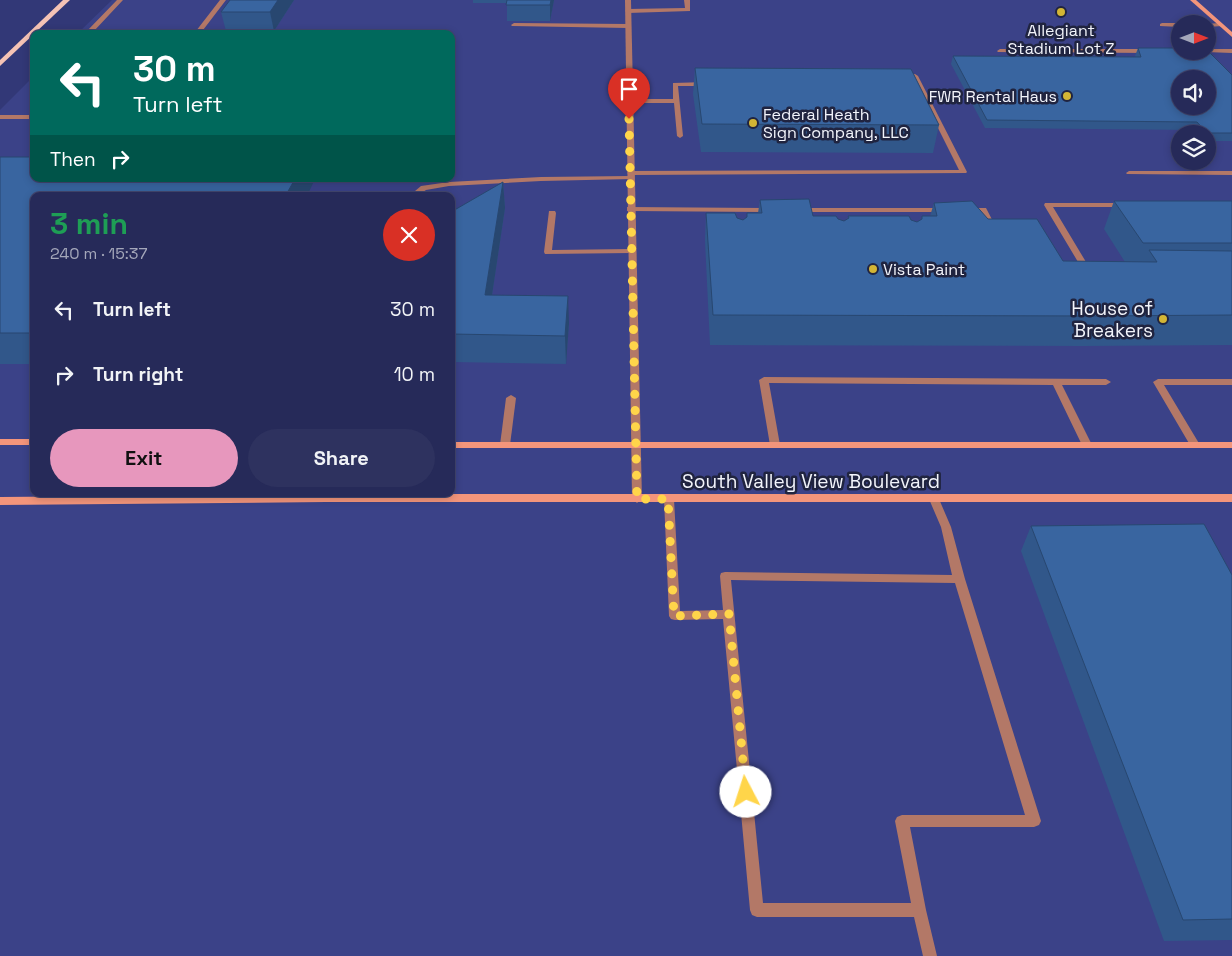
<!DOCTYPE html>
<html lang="en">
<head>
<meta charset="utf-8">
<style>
	body { margin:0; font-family:"Space Grotesk",sans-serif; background:#2e325f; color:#f1f3f6; height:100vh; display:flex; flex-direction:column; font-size:19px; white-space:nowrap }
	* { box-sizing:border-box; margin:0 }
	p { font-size:16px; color:#a4a7ba }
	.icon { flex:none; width:28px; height:28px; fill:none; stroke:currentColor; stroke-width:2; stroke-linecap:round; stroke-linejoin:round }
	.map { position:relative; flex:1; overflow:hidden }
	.drawer { position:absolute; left:30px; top:192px; width:425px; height:305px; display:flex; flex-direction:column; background:#262a59; border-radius:10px; box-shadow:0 2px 8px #0003,0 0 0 1px #42466f }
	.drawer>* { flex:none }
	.hud { position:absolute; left:30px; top:30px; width:425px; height:152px; border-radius:10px; box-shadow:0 2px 8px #0003,0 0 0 1px #42466f; background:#00695c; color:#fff; overflow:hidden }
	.needle { width:32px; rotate:90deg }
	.tools { position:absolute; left:1171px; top:15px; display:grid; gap:10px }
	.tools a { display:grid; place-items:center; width:45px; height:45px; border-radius:50%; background:#262a59; box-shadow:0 2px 8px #0003,0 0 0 1px #42466f; font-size:25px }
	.pin { position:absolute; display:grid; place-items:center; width:42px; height:42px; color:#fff; margin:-51px -21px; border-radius:50% 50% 50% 0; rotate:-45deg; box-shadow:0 0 5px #0007 }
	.pin .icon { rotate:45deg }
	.me { position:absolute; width:55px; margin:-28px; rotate:355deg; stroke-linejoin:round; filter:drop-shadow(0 0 4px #0008) }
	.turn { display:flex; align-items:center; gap:18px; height:105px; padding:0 20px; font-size:22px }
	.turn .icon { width:65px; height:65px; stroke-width:2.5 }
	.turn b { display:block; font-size:35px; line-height:42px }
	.then { display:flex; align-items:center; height:48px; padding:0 20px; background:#0003; gap:10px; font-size:19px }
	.round { display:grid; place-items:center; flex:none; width:52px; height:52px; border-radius:26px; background:#2e325f }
	.head { display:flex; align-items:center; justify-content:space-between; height:85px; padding:0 20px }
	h1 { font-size:30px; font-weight:700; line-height:38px; color:#1e9e55 }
	.cta { display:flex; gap:10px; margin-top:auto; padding:10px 20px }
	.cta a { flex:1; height:58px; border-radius:30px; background:#e797bd; color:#111; font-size:20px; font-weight:700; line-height:58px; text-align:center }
	.cta a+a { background:#2e325f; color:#f1f3f6 }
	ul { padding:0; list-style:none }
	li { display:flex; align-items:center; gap:15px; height:65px; padding:0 20px }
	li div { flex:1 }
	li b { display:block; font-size:19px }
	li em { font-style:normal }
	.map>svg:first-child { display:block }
	.built { fill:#3b4288; fill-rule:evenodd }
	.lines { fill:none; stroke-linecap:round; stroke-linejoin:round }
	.lane { fill:#b37867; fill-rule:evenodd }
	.street { fill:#b37867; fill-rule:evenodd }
	.secondary { fill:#f3957b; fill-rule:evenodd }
	.primary { fill:#f5c3b5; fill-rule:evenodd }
	.wall { fill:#31578a }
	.shaded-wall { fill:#284770 }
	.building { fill:#3965a0; stroke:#284770; fill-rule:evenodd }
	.route { stroke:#ffd54a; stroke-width:9; stroke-dasharray:0 16.2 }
	.poi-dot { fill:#d3b635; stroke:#202440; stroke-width:2 }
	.labels { text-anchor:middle; stroke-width:5; stroke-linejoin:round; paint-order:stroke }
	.far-poi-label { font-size:16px; fill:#f2f4fb; stroke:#202440; text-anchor:start }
	.poi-label { font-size:19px; fill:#f2f4fb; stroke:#202440; text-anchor:end }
	.street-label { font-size:19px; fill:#f2f4fb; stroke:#202440 }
</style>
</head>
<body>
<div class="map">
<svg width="1232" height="956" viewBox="0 0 1232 956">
	<rect width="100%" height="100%" fill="#323877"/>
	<!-- built -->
	<path class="built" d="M112 0H1232V956H0V110L34 76V179H451V34H77ZM1180 24H1208V51H1180ZM1180 79H1208V106H1180ZM1180 134H1208V161H1180ZM34 196H451V494H34Z"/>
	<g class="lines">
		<!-- lane -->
		<g class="lane">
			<path d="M117 0H123L94 31H196L220 0H226L200 34 32 35 29 33 32 31H87Z"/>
			<path d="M684 0H690V11L628 13 625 11 628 9 685 8Z"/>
			<path d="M514 23 628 24 631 26 628 28 512 26 511 25Z"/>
			<path d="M1162 23H1180L1182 24H1180V27L1160 26V24Z"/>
			<path d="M1220 23 1222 24V26L1208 27 1206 24Z"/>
			<path d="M1000 49H1149L1152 51 1149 53 998 52 997 51Z"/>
			<path d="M1208 49H1232V53L1206 52Z"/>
			<path d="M903 74H915L918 76 967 172 966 173 630 175 627 173 630 171 959 170 913 78 901 77 900 76Z"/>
			<path d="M673 83 707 82 710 84 707 86H678L683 136 680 138 677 136 674 103H629L626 101 629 99H673Z"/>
			<rect x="0" y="115" width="34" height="4"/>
			<path d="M1129 171H1232V175L1127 174 1126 173Z"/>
			<path d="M630 176 632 177V179L541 181 449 186 426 190 417 196H409L421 186 449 182 541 177Z"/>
			<path d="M1045 203H1126L1130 205 1126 207H1053L1092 272 1088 274 1084 272 1044 205Z"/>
			<path d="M627 207 772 208 776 210 772 212 630 211H627Z"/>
			<path d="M796 208H944L948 210 944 212H796Z"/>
			<path d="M963 208H986L998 231 997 233H991L980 212H963Z"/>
			<path d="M549 211H555L556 213 552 250 631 249 635 251 631 253 545 254 544 252Z"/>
			<path d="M764 377 1106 379 1111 382 1106 385H1062L1092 445 1087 448 1082 445 1053 385 769 383 780 445 775 448 770 445 759 380Z"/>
			<path d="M1158 379H1232V385H1164L1200 445 1198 447H1192L1190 445 1153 382Z"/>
			<path d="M511 395 516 398 510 445 505 448 500 445 506 398Z"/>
			<path d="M669 495 674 499 680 611 723 610 720 576 721 573 725 572 952 575 941 527 929 499 934 495 939 499 951 527 965 579 1041 821 1039 825 1034 827H910L926 910 937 956H923L914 917H757L752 915 750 910 723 619 675 620 671 619 669 616 664 499ZM731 580 955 583 1025 815H902L897 817 895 821 911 903H763Z"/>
		</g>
		<!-- street -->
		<path class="street" d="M625 0H631L642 499 637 503 632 499Z"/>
		<!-- secondary -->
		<g class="secondary">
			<path d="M1190 0H1196L1232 32V37Z"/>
			<rect x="0" y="439" width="34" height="6"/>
			<rect x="451" y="442" width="781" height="6"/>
			<path d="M326 494H1232V502H326L0 505V497Z"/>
		</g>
		<!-- primary -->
		<path class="primary" d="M63 0H70L0 66V60Z"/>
	</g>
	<!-- wall -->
	<g class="wall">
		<path d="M294 0 274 31H226L221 12Z"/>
		<path d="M473 0H554L550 21H507V3H473Z"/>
		<path d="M1138 48 1232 75V141H1208V134H1197L1194 130 985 128 951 64 953 56 1136 57 1135 56Z"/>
		<path d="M695 68 939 125 933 153 701 152 693 94Z"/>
		<path d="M0 157 34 196V364H0Z"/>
		<path d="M503 182 505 208 492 295 569 323 566 364 452 362 451 356V212Z"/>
		<path d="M760 200 813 216 838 219 844 221 848 219V216L911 220 917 222 921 220 922 216H930L934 203 988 219 1063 261 1125 262 1104 229 1114 201H1232V345L1082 346 710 345 705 241 706 213 737 218 743 220 747 218V213H758Z"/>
		<path d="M1031 526 1232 575V940L1164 941 1021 551Z"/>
	</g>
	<!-- shaded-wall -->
	<g class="shaded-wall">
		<path d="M278 0H294L274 31 270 12Z"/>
		<path d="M551 0H554L550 21V5Z"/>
		<path d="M295 179H315L307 196 287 193Z"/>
		<path d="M503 182 505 208 488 322 485 295Z"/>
		<path d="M568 296 569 323 566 364 565 336Z"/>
	</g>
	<!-- building -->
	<g class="building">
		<path d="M230 0H278L270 12H221Z"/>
		<path d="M507 0H551L550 5H506Z"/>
		<path d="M1138 48H1180V51H1208L1232 75V133H1207L1197 122 987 120 953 56 1141 57ZM1180 79H1208V106H1180Z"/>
		<path d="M695 68 911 69 939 125 702 124Z"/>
		<path d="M0 157H34V179H295L287 193H377L375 196H34V333H0Z"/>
		<path d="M503 182 485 295 568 296 565 336 451 334V311L453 295H451V212Z"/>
		<path d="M809 199 813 216H836L838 219 844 221 849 218 848 216H909L911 220 917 222 922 219V216H937L934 203 972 201 988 219H1037L1063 261 1157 262 1149 250 1232 251V315L1094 316 713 315 706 213H735L737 218 743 220 747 217V213H762L760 200Z"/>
		<path d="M1114 201H1232V243H1143Z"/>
		<path d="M1204 524 1232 575V919L1183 920 1031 526Z"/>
	</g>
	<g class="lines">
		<!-- route -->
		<path class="route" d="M629 119 637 499H668L674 616 729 614 746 792"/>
	</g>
	<!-- markers -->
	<g class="poi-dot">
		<circle cx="1061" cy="12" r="5"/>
		<circle cx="1067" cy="96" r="5"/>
		<circle cx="753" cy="123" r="5"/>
		<circle cx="873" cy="269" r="5"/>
		<circle cx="1163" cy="319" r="5"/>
	</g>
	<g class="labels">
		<!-- far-poi labels -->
		<g class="far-poi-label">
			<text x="1061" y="36" text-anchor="middle">Allegiant<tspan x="1061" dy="18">Stadium Lot Z</tspan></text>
			<text x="1057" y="102" text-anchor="end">FWR Rental Haus</text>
			<text x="763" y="120">Federal Heath<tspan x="763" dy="18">Sign Company, LLC</tspan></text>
			<text x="883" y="275">Vista Paint</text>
		</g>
		<!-- poi labels -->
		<g class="poi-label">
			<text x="1153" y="315">House of<tspan x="1153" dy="22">Breakers</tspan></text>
		</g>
		<!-- street labels -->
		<g class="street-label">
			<text x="811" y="488">South Valley View Boulevard</text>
		</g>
	</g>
</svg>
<div class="tools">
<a><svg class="needle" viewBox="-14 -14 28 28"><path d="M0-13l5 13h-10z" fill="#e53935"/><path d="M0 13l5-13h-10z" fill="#a4a7ba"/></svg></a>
<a><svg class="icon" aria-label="sound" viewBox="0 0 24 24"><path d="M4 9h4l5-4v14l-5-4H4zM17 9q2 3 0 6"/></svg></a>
<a><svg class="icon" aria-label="layers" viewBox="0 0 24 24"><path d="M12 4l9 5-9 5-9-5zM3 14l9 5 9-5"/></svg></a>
</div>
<div class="pin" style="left:629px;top:119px;background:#d93025"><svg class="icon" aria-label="arrive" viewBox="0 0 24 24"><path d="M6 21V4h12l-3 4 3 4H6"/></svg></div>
<svg class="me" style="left:746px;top:792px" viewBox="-20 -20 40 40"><circle r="19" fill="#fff"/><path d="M0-13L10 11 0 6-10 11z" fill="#ffd54a"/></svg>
<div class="hud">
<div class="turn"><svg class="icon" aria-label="left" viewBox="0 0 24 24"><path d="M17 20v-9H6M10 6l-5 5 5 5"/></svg><div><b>30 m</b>Turn left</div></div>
<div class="then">Then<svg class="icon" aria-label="right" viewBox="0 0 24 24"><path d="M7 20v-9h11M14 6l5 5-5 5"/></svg></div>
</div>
<section class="drawer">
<div class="head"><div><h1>3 min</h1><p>240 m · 15:37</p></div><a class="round" style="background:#d93025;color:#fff"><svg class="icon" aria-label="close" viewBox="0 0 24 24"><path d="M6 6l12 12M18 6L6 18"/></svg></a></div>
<ul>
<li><svg class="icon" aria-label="left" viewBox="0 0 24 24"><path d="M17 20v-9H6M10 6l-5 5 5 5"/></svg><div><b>Turn left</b></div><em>30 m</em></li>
<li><svg class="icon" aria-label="right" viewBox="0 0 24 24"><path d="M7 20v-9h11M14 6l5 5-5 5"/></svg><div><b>Turn right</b></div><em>10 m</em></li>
</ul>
<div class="cta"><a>Exit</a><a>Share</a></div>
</section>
</div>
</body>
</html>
